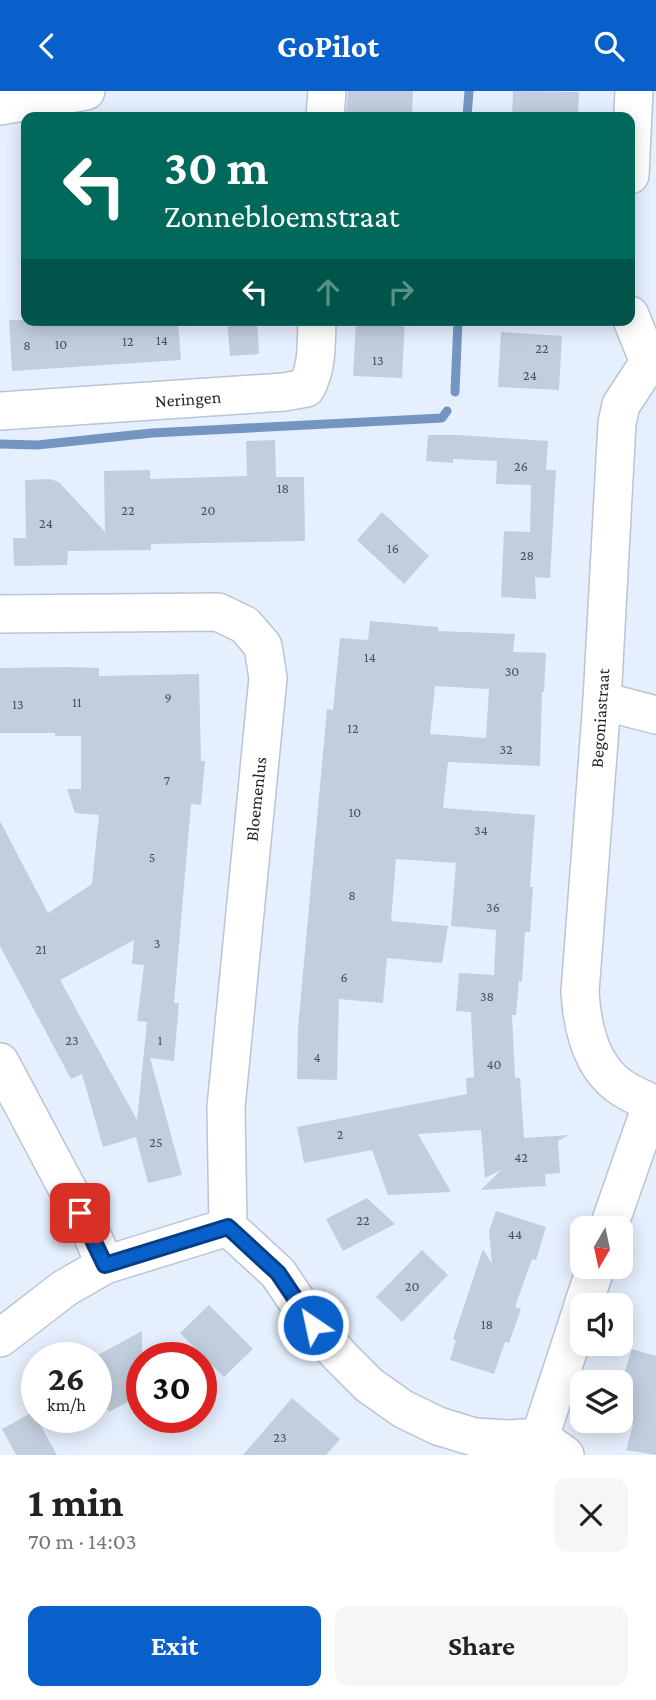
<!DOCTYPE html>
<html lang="en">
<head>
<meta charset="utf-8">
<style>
	body { margin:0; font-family:"Crimson Pro",serif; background:#f6f6f6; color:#222; height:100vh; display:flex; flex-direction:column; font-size:26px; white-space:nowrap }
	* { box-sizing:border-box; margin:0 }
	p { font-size:23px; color:#767676 }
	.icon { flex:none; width:38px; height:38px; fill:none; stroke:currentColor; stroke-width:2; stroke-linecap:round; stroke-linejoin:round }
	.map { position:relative; height:1364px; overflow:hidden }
	.side { display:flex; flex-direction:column; background:#fff; flex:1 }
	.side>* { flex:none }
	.top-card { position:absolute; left:21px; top:21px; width:614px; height:214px; border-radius:14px; box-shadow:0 4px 18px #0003; background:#00695c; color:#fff; overflow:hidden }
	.needle { width:46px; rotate:189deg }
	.tools { position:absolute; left:570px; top:1125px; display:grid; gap:14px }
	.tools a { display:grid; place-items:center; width:63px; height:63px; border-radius:14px; background:#fff; box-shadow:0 4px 18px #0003; font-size:35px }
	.speed { position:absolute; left:21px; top:1251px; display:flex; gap:14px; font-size:35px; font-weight:700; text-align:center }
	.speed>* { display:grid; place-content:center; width:91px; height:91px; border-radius:50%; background:#fff; box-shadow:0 4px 18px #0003; line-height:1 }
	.speed small { font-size:18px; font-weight:400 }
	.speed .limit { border:10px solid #d22; background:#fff; color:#111 }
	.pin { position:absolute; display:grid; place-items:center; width:60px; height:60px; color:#fff; margin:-30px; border-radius:14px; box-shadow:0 4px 10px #0006 }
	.me { position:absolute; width:77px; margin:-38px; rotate:326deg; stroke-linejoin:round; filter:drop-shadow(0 0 5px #0008) }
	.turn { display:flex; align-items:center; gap:24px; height:147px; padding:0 28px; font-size:32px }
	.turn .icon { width:91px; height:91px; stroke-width:2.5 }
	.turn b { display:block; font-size:49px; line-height:60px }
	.lanes { display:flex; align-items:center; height:66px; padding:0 28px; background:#0003; justify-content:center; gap:35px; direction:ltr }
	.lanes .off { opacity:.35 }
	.round { display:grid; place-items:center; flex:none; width:74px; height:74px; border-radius:14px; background:#f6f6f6 }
	.overview { display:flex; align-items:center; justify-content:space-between; height:119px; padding:0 28px }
	h1 { font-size:42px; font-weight:700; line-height:52px }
	.primary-button { display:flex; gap:14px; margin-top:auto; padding:14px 28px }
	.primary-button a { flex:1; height:80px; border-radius:14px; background:#0960ca; color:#fff; font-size:28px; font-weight:700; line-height:80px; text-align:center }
	.primary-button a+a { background:#f6f6f6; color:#222 }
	header { display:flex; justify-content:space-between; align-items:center; height:91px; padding:0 28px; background:#0960ca; color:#fff; font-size:32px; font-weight:700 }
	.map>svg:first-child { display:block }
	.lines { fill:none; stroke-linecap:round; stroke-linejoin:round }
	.stream { stroke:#7494c2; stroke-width:9 }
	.building { fill:#c2cede; fill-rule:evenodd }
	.street-casing { stroke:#b9c4d4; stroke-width:40 }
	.street { stroke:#fff; stroke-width:37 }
	.route-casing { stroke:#063e83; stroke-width:18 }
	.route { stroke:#0960ca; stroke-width:12 }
	.labels { text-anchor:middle; stroke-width:7; stroke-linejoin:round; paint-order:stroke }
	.number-label { font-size:14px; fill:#4b5159 }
	.street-label { font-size:18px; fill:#23272d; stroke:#fff }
</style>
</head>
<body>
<header><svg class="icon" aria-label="back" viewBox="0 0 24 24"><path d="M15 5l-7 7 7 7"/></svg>GoPilot<svg class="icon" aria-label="search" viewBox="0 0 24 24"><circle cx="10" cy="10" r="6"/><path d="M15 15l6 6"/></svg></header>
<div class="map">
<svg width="656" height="1364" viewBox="0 0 656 1364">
	<rect width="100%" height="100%" fill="#e6effd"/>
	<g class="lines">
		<!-- stream -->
		<g class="stream">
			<path d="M467 26 469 0"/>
			<path d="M455 301 458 229"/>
			<path d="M0 353 37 354 152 342 442 327 447 320"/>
		</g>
	</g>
	<!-- building -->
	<g class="building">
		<path d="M348 0H413L412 26H384V23L346 22Z"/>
		<path d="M513 0 579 1 578 26H512Z"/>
		<path d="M9 229H178L181 269 12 280Z"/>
		<path d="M227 229H257L259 263 230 265Z"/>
		<path d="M356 229H405L402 287 353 285Z"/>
		<path d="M501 241 562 245 559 299 498 296Z"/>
		<path d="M428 344H458L548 350 546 379H556L550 487 535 486 536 508 501 506 504 440 530 441 531 394 496 393 497 370 453 368V372L426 370Z"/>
		<path d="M275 349 276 386H304L305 450 151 453V459L68 460 67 474 14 475 13 447H26L25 389 50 388 59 391 105 441 104 380 150 379V388L247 385 246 350Z"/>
		<path d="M382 421 429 465 404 493 357 449Z"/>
		<path d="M370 530 438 536V540L515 543 513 561 546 562 544 601H542L540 675 448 671 443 717 535 724 530 796H533L530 841H525L522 890H519L516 924H512L515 987H520L524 1047 569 1044 558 1050 560 1082 545 1083 546 1095 481 1099 501 1079 485 1087 481 1039 418 1043 451 1101 388 1104 372 1059 304 1072 297 1036 467 1003 466 987 474 986 471 921 456 920 459 882 494 884 496 839 451 835 456 772 396 768 391 830 448 835 442 872 387 867 383 912 339 908 337 989 297 988 298 937 327 618 333 619 340 547 368 549ZM435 595 489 598 486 647 430 643Z"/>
		<path d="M70 576 99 577V585L199 583 201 670H205L201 714 191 713 174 912H179L174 970 150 967 182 1084 148 1092 136 1046 103 1056 82 983 71 988 0 855V730L48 822 92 793 99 724 75 722 67 698H81V645H55V642H0V577ZM134 849 132 873 144 874 137 930 147 931 137 1029 60 889Z"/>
		<path d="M367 1107 395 1133 343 1160 326 1128Z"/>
		<path d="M496 1120 546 1136 536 1169 532 1168 515 1216 521 1218 509 1252 505 1251 494 1283 450 1269 456 1249 453 1248 483 1158 492 1173 489 1140Z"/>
		<path d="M422 1159 448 1184 402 1231 376 1206Z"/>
		<path d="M209 1214 253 1258 224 1286 180 1242Z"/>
		<path d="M142 1240V1303L109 1321 96 1299V1265Z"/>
		<path d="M632 1258 656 1265V1364L626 1359 633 1334 621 1330V1292Z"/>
		<path d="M292 1307 340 1348 326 1364H243Z"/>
		<path d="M33 1321 57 1364H16L2 1338Z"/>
	</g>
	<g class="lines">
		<defs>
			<g id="street">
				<path d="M0 15 86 0"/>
				<path d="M325 26 327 0"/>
				<path d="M630 84 634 0"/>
				<path d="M0 320 284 301 306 297C318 276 316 252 317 229"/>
				<path d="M0 523 218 521 245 534 263 555 268 587 226 1016 228 1136"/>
				<path d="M602 610 656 624"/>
				<path d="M0 971 92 1144 105 1174"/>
				<path d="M608 1138 652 1012C641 1007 628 1002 618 994 590 973 582 934 580 901L602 610 617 332 621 314 649 271 630 224"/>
				<path d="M583 1214 596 1176"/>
				<path d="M0 1247 65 1197 105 1174 228 1136 278 1182 313 1234 340 1265 369 1294 403 1318 438 1335 474 1346 510 1348 540 1346 565 1364"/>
				<path d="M540 1346 583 1215"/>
			</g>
		</defs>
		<!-- street casing -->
		<use href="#street" class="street-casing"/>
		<!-- street -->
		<use href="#street" class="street"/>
	</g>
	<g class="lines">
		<defs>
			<path id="route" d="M80 1122 105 1174 228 1136 278 1182 313 1234"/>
		</defs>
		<!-- route casing -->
		<use href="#route" class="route-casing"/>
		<!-- route -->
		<use href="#route" class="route"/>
	</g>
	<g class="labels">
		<!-- number labels -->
		<g class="number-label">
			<text x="162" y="254">14</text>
			<text x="128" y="255">12</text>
			<text x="61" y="258">10</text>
			<text x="27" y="259">8</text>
			<text x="542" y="262">22</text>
			<text x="378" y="274">13</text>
			<text x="530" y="289">24</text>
			<text x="521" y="380">26</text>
			<text x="283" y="402">18</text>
			<text x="128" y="424">22</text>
			<text x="208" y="424">20</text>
			<text x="46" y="437">24</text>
			<text x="393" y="462">16</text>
			<text x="527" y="469">28</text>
			<text x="370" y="571">14</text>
			<text x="512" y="585">30</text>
			<text x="168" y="611">9</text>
			<text x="77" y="616">11</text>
			<text x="18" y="618">13</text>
			<text x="353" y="642">12</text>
			<text x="506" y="663">32</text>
			<text x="167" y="694">7</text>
			<text x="355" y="726">10</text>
			<text x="481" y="744">34</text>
			<text x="152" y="771">5</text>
			<text x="352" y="809">8</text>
			<text x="493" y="821">36</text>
			<text x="157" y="857">3</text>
			<text x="41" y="863">21</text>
			<text x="344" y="891">6</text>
			<text x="487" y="910">38</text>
			<text x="72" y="954">23</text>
			<text x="160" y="954">1</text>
			<text x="317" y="971">4</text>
			<text x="494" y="978">40</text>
			<text x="340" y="1048">2</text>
			<text x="156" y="1056">25</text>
			<text x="521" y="1071">42</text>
			<text x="363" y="1134">22</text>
			<text x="515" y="1148">44</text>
			<text x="412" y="1200">20</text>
			<text x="487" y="1238">18</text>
			<text x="280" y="1351">23</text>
		</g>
		<!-- street labels -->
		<g class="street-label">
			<text transform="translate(188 308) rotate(-4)" y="6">Neringen</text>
			<text transform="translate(600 627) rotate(-86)" y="6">Begoniastraat</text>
			<text transform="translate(256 708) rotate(-84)" y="6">Bloemenlus</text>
		</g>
	</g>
</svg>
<div class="tools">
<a><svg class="needle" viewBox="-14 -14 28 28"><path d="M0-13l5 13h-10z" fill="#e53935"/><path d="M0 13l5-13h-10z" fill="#767676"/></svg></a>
<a><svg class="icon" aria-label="sound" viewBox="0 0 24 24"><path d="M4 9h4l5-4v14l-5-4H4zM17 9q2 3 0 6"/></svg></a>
<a><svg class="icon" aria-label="layers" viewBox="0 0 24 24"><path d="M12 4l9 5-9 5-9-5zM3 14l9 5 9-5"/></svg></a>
</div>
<div class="speed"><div>26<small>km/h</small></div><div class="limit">30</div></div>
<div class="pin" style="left:80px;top:1122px;background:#d93025"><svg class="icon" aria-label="arrive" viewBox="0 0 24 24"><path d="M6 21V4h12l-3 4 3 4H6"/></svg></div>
<svg class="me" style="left:313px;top:1234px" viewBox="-20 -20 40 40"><circle r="17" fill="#0960ca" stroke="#fff" stroke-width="3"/><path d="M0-11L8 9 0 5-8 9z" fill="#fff"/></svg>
<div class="top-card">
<div class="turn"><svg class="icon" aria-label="left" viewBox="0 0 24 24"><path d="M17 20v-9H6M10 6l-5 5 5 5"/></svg><div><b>30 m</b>Zonnebloemstraat</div></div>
<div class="lanes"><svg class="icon" aria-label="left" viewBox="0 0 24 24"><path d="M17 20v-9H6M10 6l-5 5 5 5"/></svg><svg class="icon off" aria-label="ahead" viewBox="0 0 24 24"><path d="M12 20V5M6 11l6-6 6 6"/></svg><svg class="icon off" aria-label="right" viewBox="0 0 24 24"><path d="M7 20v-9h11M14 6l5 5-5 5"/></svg></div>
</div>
</div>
<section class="side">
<div class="overview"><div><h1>1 min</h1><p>70 m · 14:03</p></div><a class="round"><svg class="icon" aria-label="close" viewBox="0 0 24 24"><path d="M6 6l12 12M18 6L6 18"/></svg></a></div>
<div class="primary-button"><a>Exit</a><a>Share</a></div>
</section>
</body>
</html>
